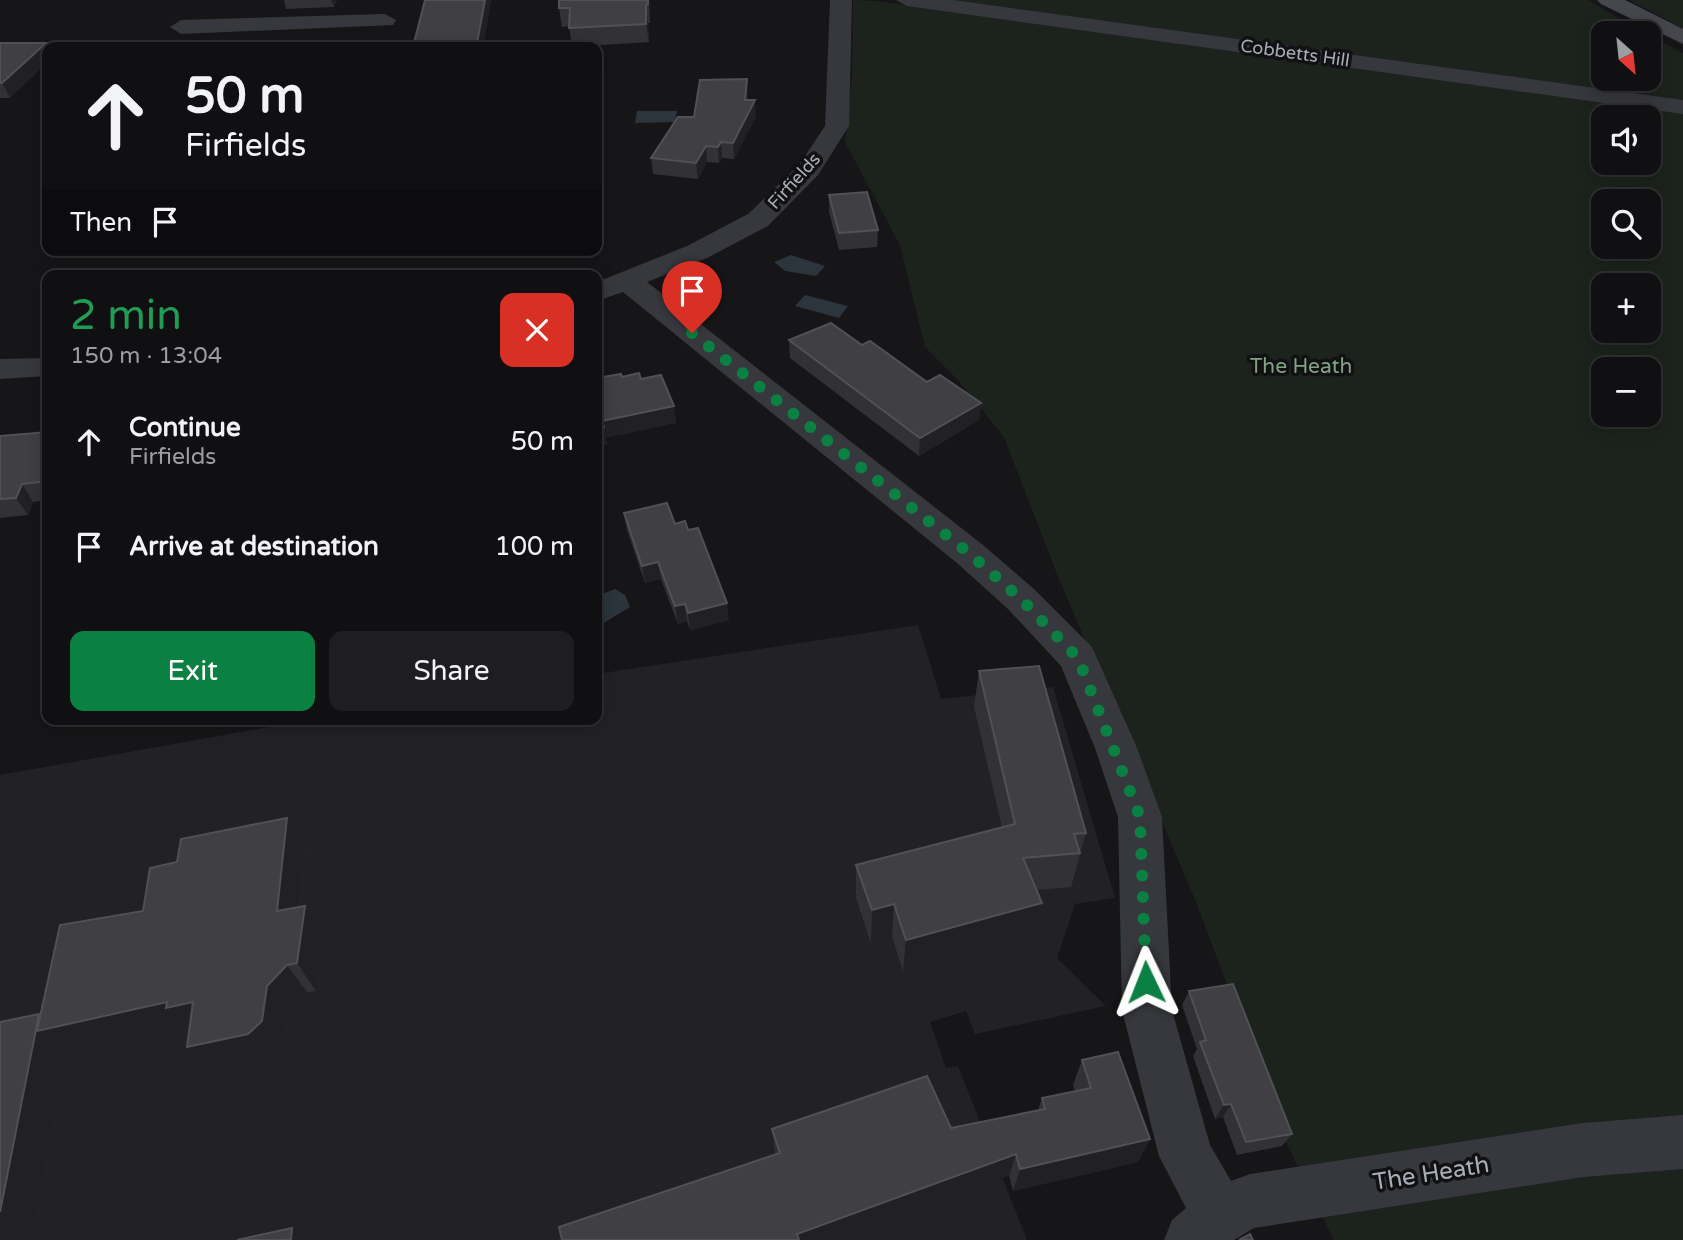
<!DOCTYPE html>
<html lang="en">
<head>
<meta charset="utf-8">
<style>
	body { margin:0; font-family:"Varela Round",sans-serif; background:#1e1e20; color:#f1f3f6; height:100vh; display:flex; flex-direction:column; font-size:26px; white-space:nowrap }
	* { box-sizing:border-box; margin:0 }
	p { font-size:23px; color:#9c9d9f }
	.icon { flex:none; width:38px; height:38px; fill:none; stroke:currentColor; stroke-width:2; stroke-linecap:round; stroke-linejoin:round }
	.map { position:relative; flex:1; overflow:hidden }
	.panel { position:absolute; left:42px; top:270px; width:560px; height:455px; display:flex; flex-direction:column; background:#101012; border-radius:14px; box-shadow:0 4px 18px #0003,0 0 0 2px #303032 }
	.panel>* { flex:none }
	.guide { position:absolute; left:42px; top:42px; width:560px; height:214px; border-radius:14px; box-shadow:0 4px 18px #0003,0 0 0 2px #303032; background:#101012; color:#f1f3f6; overflow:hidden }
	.needle { width:46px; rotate:153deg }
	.controls { position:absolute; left:1591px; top:21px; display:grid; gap:14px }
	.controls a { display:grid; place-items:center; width:70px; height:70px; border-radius:14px; background:#101012; box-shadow:0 4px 18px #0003,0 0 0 2px #303032; font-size:35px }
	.pin { position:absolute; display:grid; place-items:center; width:60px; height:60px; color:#fff; margin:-72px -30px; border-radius:50% 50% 50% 0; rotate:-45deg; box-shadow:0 0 7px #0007 }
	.pin .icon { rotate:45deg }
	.me { position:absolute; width:77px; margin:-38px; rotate:358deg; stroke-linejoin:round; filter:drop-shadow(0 0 5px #0008) }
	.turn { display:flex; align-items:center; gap:24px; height:147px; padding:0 28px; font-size:32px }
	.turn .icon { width:91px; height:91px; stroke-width:2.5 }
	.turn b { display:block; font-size:49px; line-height:60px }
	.then { display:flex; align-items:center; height:66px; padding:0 28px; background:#0003; gap:14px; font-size:26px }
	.round { display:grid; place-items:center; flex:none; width:74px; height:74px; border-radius:14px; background:#1e1e20 }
	.summary { display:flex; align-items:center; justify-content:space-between; height:119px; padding:0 28px }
	h1 { font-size:42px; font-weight:600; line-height:52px; color:#1e9e55 }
	.button { display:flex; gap:14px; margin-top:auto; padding:14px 28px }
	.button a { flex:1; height:80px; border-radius:14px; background:#0b8043; color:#fff; font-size:28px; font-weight:600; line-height:80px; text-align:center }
	.button a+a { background:#1e1e20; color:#f1f3f6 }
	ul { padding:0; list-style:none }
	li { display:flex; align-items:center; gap:21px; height:105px; padding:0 28px }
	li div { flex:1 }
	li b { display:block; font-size:26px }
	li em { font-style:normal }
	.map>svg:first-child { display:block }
	.built { fill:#222225 }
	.green { fill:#1c231d; fill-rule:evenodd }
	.water { fill:#2c353c }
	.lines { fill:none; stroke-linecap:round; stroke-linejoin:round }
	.street { fill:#37383d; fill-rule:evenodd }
	.secondary { fill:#45474d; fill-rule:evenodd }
	.wall { fill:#323236 }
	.shaded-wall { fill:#212124 }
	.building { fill:#3f3f44; stroke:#4f5156; stroke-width:2 }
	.route { stroke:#0b8043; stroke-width:12; stroke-dasharray:0 21.6 }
	.labels { text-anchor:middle; stroke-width:7; stroke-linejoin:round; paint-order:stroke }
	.far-street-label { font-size:18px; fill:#a8adb8; stroke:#111113 }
	.park-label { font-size:21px; fill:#7fa381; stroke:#111113 }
	.near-street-label { font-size:24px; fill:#a8adb8; stroke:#111113 }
</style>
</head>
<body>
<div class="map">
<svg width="1683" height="1240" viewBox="0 0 1683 1240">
	<rect width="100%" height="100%" fill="#161618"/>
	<!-- built -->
	<path class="built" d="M918 625 941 699 1053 687 1115 898 1075 904 1057 958 1106 1006 975 1034 966 1011 930 1022 946 1068 958 1066 1027 1240H0V775L314 719H597V674Z"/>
	<!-- green -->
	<g class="green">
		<path d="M853 0 877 1 1683 112V1240H1334L1287 1144 1196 902 1057 574 1004 437 956 378 925 347 900 245 845 142 852 76ZM1603 117H1648V163H1603ZM1603 201H1648V247H1603ZM1603 285H1648V331H1603ZM1603 369H1648V415H1603Z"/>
		<path d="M926 0H1588L1644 33H1603V79H1648L1649 35 1683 53V102Z"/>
		<path d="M1629 0H1683V28L1680 27Z"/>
	</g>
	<!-- water -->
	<g class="water">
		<path d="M637 111H677L675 122 635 123Z"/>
		<path d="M791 255 825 266 816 276 785 271 774 262Z"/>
		<path d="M805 295 848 306 839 318 795 306Z"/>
		<path d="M615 589 625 595 630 607 597 627V596Z"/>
	</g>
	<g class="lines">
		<!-- street -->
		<g class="street">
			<path d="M830 0H852L849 126 818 175 768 226 707 258 647 282 983 545 1034 589 1092 647 1137 748 1162 817 1172 1010 1210 1145 1231 1181 1250 1174 1583 1123 1683 1115V1169L1583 1177 1254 1228 1234 1240H1164L1172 1220 1186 1208 1159 1156 1122 1010 1118 817 1095 748 1061 666 1008 609 957 563 623 292 597 301V282L687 246 748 214 799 165 825 126Z"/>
			<path d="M896 0H953L1683 100V114L907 6Z"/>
			<path d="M385 14 396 20 393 25 181 34 170 27 181 20Z"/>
			<path d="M47 358V376L0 379V359Z"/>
		</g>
		<!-- secondary -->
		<path class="secondary" d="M1597 0H1625L1683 29V44L1601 4Z"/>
	</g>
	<!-- wall -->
	<g class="wall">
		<path d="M284 0H337L334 7 286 9Z"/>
		<path d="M425 0H491L483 47H413Z"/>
		<path d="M559 0H649L650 23H648L649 42 572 47 569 26 562 27 559 8Z"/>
		<path d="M0 43H46L48 47H47L10 98H0Z"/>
		<path d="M747 79V100L756 116 734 159 722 158 719 163 707 162 698 179 653 174 651 158Z"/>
		<path d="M829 195 878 230 877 247 839 250 829 212Z"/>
		<path d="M789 340 862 345 927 382 981 403 979 420 919 456 790 358Z"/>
		<path d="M47 432V500L33 502 28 515 0 518V436Z"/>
		<path d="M624 513 675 524 688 530 729 620 690 630 687 621 678 624 661 579 645 583 627 530Z"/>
		<path d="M979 671 1086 833 1071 887 1037 890 1042 903 1034 936 903 972 892 936 871 943 856 898V865L1002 827 974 707Z"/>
		<path d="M305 847 300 907 305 906 323 934 316 991 307 992 287 1013 283 1047 270 1059 211 1073 187 1047 189 1032 186 1029 66 1057 65 1056 33 1240H0L39 1014 40 1016 143 911Z"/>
		<path d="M1189 991 1292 1134 1282 1146 1237 1155 1223 1117 1215 1119 1193 1056 1197 1049 1182 1005Z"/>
		<path d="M1082 1060 1150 1139 1138 1162 1013 1191 1009 1176 775 1154V1153L772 1129 951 1128 1038 1110 1042 1098 1075 1091 1073 1085Z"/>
	</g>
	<!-- shaded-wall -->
	<g class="shaded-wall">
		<path d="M331 0H337L334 7Z"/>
		<path d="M485 0H491L483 47H478L477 43Z"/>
		<path d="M646 5 648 23 649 42 646 24Z"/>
		<path d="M46 43 48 47H47V63L10 98 2 83Z"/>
		<path d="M747 79 748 95 746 116 745 100Z"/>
		<path d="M755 100 756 116 734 159 733 143Z"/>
		<path d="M721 142 722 158 719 163 718 147Z"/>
		<path d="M706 146 707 162 698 179 696 163Z"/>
		<path d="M981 403 979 420 919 456 920 438Z"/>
		<path d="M674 406 677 423 606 438 608 444 597 447V429L602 421Z"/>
		<path d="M22 484 33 502 28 515 16 498Z"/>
		<path d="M658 562 661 579 645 583 642 566Z"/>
		<path d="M727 603 729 620 690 630 688 613Z"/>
		<path d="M685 604 687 621 678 624 675 606Z"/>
		<path d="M287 818 305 847 297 939 277 911Z"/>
		<path d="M1042 903 1034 936 903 972 906 940Z"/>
		<path d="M894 904 892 936 871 943 872 910Z"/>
		<path d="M305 906 323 934 316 991 297 963Z"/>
		<path d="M287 965 307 992 287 1013 283 1047 270 1059 211 1073 187 1047 267 986Z"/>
		<path d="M167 1002H193L191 1034 186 1029 66 1057 65 1056 33 1240H0V1212L39 1014 53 1027Z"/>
		<path d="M1231 1104 1223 1117 1215 1119 1224 1105Z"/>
		<path d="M1150 1139 1138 1162 1013 1191 1020 1169Z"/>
		<path d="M1016 1154 1009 1176 836 1240H797V1234Z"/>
		<path d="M292 1228 306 1240H291Z"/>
	</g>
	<!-- building -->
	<g class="building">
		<path d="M425 0H485L477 43H469L468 47H413Z"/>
		<path d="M559 0H648V4L646 5V24L569 28 570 8H559Z"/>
		<path d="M0 43H46L2 83H0Z"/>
		<path d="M747 79 745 100H755L733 143 721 142 718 147 706 146 696 163 651 158 678 117H694L700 80Z"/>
		<path d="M867 192 878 230 839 233 829 195Z"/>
		<path d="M831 323 862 345 870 341 927 382 940 375 981 403 920 438 789 340Z"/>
		<path d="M639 373 641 379 661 375 674 406 602 421 604 427 597 429V378L621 374 622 377Z"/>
		<path d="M47 432V481L22 484 16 498 0 499V436Z"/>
		<path d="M667 503 675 524 685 521 688 530 698 528 727 603 688 613 685 604 675 606 658 562 642 566 624 513Z"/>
		<path d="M1039 666 1086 833 1074 834 1080 853 1023 858 1042 903 906 940 894 904 872 910 856 865 1015 824 979 671Z"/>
		<path d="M287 818 277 911 305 906 297 963 287 965 267 986 262 1021 248 1034 187 1047 193 1002 166 1008 167 1002 37 1031 60 925 143 911 150 868 177 862 181 839Z"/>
		<path d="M1233 984 1292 1134 1246 1142 1231 1104 1224 1105 1200 1042 1206 1040 1189 991Z"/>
		<path d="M39 1014 0 1212V1022Z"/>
		<path d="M1118 1052 1150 1139 1020 1169 1016 1154 797 1234 799 1240H562L559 1227 780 1153 772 1129 927 1076 951 1128 1045 1109 1042 1098 1091 1088 1082 1060Z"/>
		<path d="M292 1228 291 1240H237Z"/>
		<path d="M1250 1234 1253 1240H1239Z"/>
	</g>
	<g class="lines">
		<!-- route -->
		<path class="route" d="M692 333 970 554 1021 599 1078 658 1140 817 1146 982"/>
	</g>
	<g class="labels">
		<!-- far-street labels -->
		<g class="far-street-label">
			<text transform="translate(1295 53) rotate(8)" y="6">Cobbetts Hill</text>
			<text transform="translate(794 181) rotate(-48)" y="6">Firfields</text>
		</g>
		<!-- park labels -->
		<g class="park-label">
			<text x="1301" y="373">The Heath</text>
		</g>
		<!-- near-street labels -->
		<g class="near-street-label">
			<text transform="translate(1431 1173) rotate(-9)" y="8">The Heath</text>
		</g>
	</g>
</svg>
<div class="controls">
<a><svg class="needle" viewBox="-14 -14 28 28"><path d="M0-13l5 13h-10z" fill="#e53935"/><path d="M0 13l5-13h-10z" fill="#9c9d9f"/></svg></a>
<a><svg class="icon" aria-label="sound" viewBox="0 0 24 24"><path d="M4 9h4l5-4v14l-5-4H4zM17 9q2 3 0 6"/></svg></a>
<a><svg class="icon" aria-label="search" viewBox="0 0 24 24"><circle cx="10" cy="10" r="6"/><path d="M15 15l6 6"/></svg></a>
<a>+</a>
<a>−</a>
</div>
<div class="pin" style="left:692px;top:333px;background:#d93025"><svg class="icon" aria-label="arrive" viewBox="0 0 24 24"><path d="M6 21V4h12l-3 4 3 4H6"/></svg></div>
<svg class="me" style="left:1146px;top:982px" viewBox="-20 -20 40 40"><path d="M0-17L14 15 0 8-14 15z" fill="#0b8043" stroke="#fff" stroke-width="4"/></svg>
<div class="guide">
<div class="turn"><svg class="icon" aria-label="ahead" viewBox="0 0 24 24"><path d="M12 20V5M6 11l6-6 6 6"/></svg><div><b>50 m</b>Firfields</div></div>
<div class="then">Then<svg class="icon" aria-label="arrive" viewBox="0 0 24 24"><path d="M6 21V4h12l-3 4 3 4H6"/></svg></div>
</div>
<section class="panel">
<div class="summary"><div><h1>2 min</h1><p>150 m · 13:04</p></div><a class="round" style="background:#d93025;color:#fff"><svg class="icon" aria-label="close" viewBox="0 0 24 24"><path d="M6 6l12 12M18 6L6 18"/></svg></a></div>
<ul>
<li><svg class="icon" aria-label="ahead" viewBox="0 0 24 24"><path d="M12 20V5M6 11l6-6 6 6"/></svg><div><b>Continue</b><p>Firfields</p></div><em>50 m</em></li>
<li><svg class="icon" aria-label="arrive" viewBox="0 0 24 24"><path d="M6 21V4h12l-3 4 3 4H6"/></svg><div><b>Arrive at destination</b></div><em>100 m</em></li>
</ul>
<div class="button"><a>Exit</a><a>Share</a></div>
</section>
</div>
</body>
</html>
